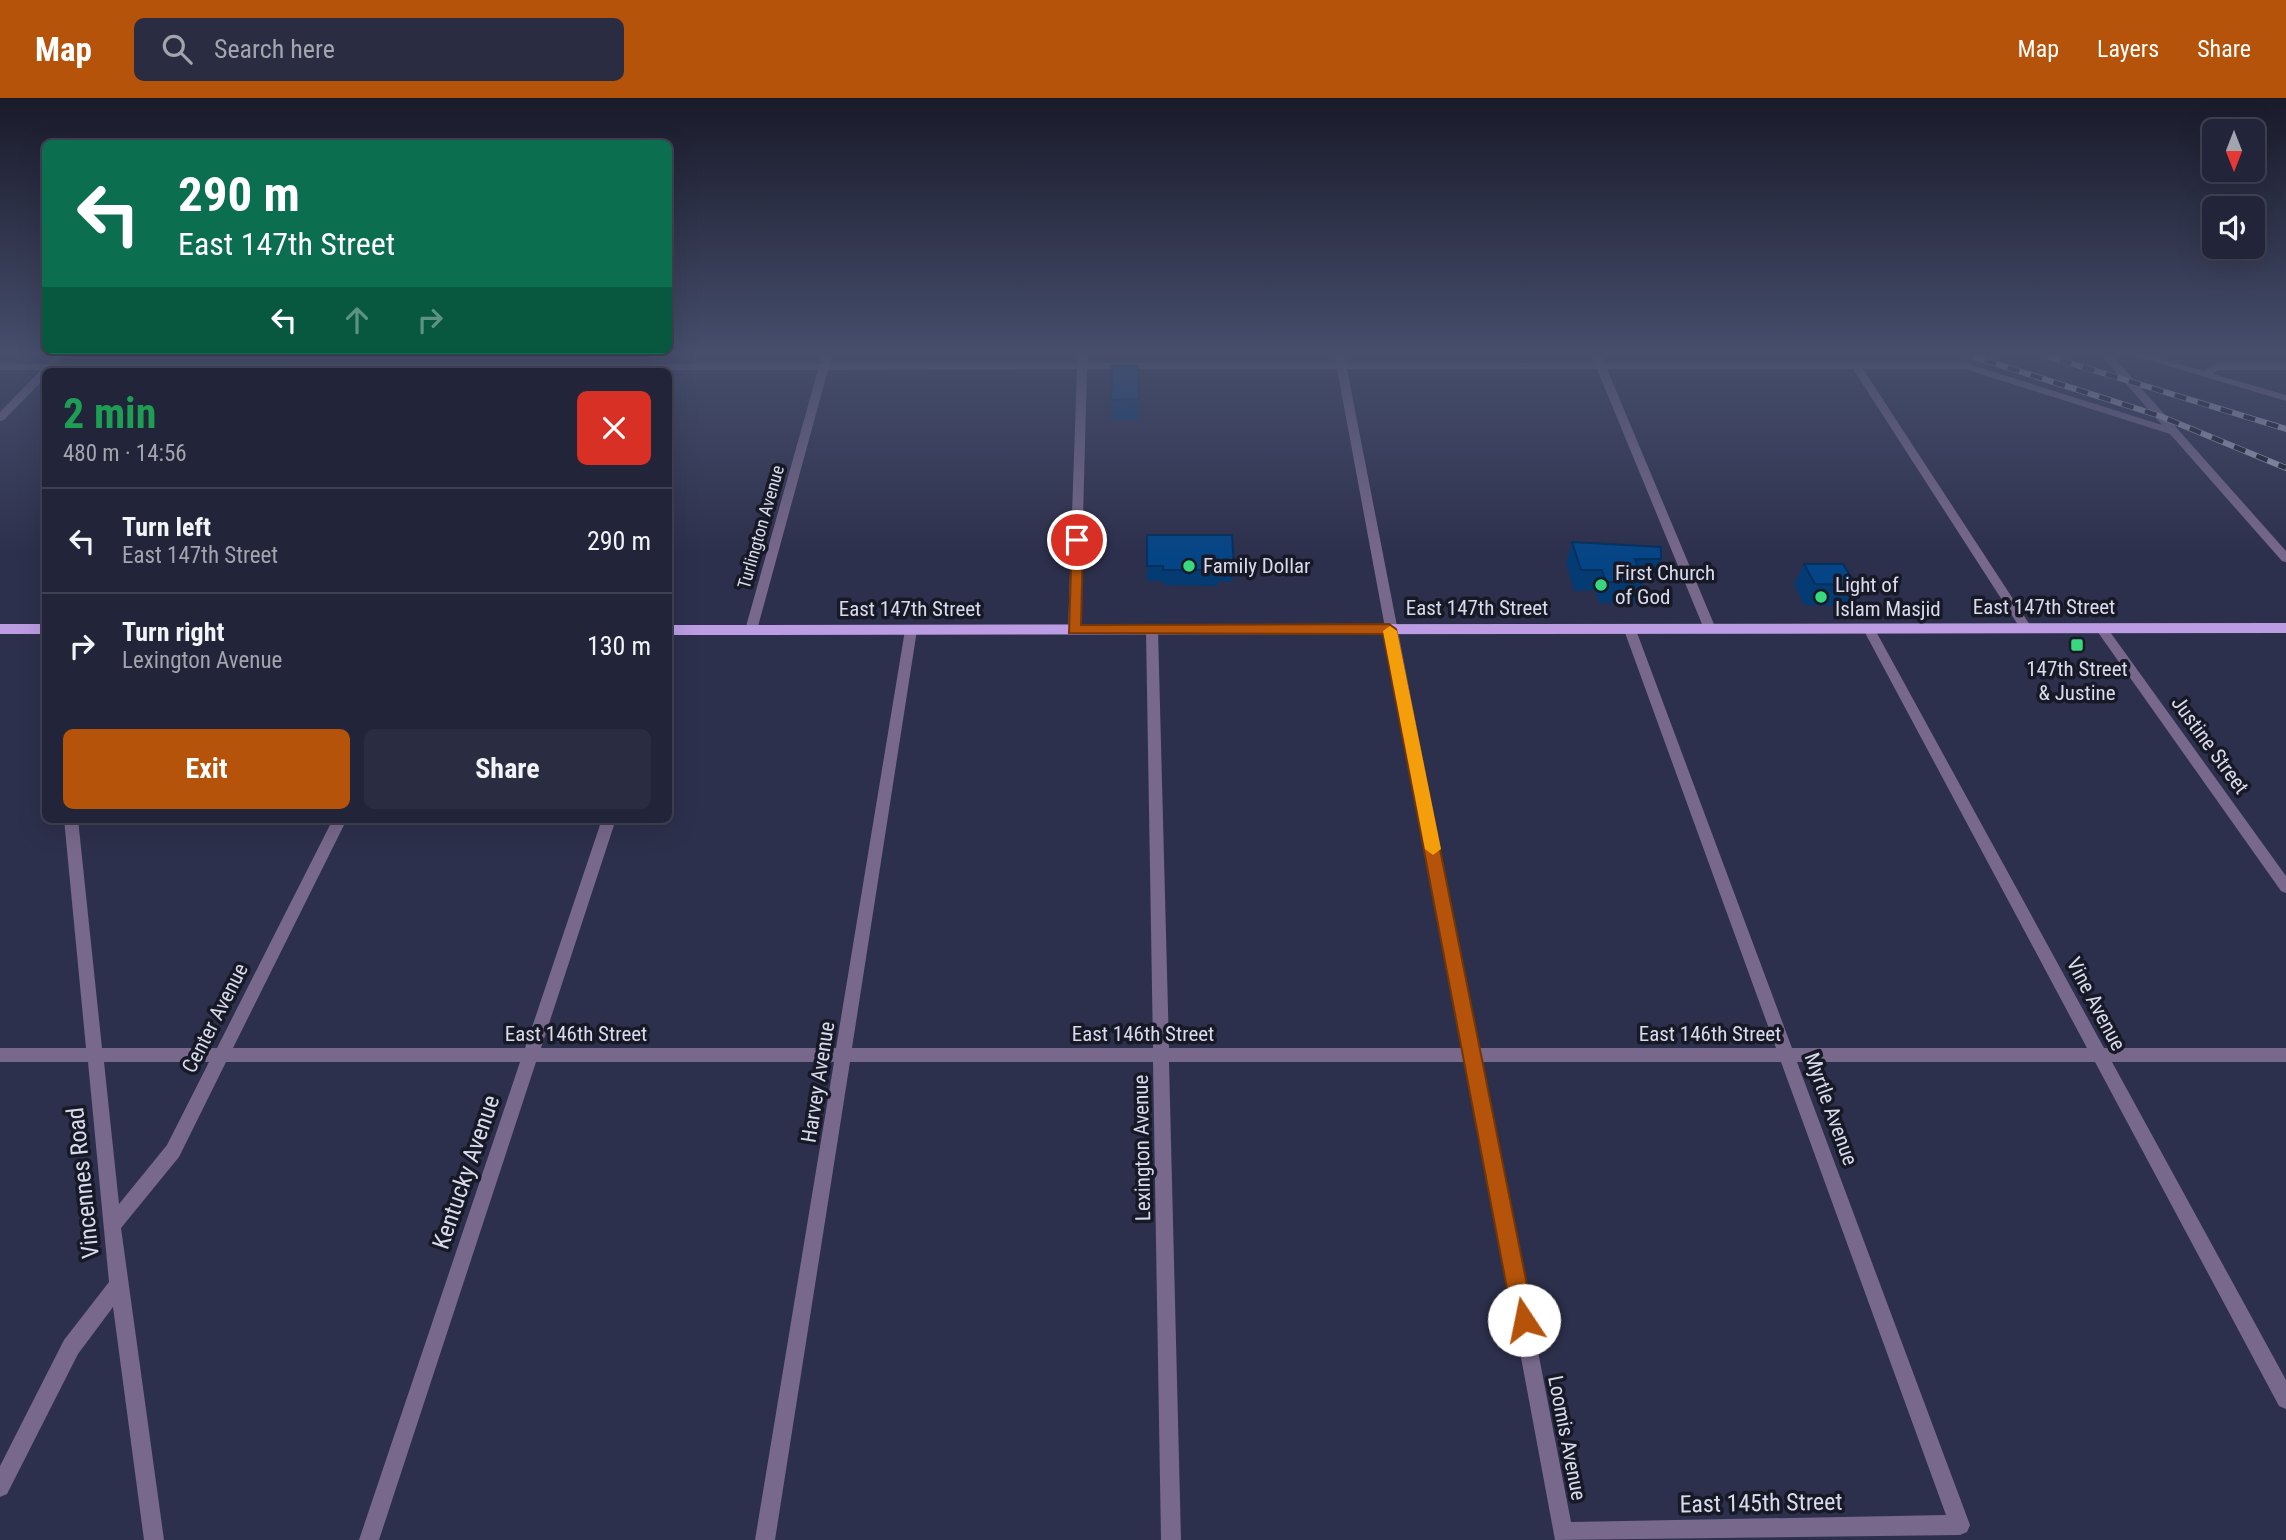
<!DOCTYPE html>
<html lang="en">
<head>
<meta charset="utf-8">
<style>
	body { margin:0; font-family:"Roboto Condensed",sans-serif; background:#2a2c41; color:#f1f3f6; height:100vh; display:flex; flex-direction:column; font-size:26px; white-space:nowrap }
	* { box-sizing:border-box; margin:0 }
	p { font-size:23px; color:#a2a4ae }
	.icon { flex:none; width:38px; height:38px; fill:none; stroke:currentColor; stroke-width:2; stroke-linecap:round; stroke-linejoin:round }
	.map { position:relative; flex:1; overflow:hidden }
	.details { position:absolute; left:42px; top:270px; width:630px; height:455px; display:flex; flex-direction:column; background:#222439; border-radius:10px; box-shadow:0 7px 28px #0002,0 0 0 2px #3f4153 }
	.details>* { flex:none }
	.hud { position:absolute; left:42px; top:42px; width:630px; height:214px; border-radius:10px; box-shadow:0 7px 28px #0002,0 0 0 2px #3f4153; background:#0b6e4f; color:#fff; overflow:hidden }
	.needle { width:46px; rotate:180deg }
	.buttons { position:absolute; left:2202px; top:21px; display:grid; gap:14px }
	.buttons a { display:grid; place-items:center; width:63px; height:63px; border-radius:10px; background:#222439; box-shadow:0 7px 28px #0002,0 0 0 2px #3f4153; font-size:35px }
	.pin { position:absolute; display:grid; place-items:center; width:60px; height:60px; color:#fff; margin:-30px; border:4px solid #fff; border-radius:50%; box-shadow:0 2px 7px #0007 }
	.me { position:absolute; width:77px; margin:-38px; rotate:349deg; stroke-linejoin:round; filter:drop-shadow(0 0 5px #0008) }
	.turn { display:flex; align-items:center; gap:24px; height:147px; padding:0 21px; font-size:32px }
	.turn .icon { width:91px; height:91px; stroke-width:2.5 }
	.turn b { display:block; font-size:49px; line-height:60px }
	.lanes { display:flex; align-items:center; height:66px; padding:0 21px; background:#0003; justify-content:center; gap:35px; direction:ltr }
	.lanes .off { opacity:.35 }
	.round { display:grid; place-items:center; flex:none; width:74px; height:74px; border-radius:10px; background:#2a2c41 }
	.overview { display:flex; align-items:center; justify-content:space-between; height:119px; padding:0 21px }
	h1 { font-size:42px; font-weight:700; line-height:52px; color:#1e9e55 }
	.button { display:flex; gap:14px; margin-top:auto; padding:14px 21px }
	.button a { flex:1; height:80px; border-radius:10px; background:#b45309; color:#fff; font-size:28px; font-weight:700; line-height:80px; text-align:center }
	.button a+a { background:#2a2c41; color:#f1f3f6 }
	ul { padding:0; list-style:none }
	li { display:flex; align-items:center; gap:21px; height:105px; padding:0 21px; border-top:2px solid #3f4153 }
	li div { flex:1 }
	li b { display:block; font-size:26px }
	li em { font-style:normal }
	header { display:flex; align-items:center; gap:42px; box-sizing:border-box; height:98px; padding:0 35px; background:#b45309; color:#fff }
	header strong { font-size:33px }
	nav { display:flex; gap:38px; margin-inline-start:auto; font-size:24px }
	.search { width:490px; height:63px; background:#2a2c41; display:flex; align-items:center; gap:18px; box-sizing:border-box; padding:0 24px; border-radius:10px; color:#a2a4ae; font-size:26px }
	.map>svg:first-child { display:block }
	.green { fill:#653961 }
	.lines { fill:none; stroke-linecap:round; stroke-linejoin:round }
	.minor { fill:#78688b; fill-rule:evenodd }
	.primary { fill:#bc9ce3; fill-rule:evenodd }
	.rail-casing { stroke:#aaacc1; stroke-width:6 }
	.rail { stroke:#181926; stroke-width:4.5; stroke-dasharray:12; stroke-linecap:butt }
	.wall { fill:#043b73 }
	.building { fill:#054586; stroke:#04305e; stroke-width:2 }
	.route { fill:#b45309; stroke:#753606; stroke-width:2 }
	.slow { fill:#f59e0b }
	.poi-dot { fill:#39d87f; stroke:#181926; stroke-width:2.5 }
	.labels { text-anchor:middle; stroke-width:7; stroke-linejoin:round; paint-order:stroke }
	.far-street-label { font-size:18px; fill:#d9dbed; stroke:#181926 }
	.poi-label { font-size:21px; fill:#d9dbed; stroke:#181926; text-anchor:start }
	.street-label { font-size:21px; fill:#d9dbed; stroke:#181926 }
	.near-street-label { font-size:24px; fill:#d9dbed; stroke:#181926 }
</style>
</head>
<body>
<header>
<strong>Map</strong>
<div class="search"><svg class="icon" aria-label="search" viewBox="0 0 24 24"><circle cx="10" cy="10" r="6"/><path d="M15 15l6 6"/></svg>Search here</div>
<nav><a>Map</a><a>Layers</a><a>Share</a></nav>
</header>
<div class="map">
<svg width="2286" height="1442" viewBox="0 0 2286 1442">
	<rect width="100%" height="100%" fill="#2d304c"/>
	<!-- green -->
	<path class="green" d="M79 255H295L291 260H75Z"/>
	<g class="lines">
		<!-- minor -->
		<g class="minor">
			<path d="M57 255H68L58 266H820L823 255H833L830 266 1078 265V255H1088V265H1336L1334 255H1344L1346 265H1594L1590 255H1600L1604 265H1966L2162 327 2099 255H2110L2286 453V464L2282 463 2170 336 1965 271H1863L2030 527 2032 530 2030 533H2022L1853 271H1607L1716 531 1710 535 1704 531 1597 271H1347L1479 950H1776L1624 532 1630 528 1636 532 1792 950H2087L1863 531 1869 527 1873 528 2104 950H2286V964H2112L2286 1282V1311L2279 1308 2095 964H1797L1970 1427 1967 1434 1960 1437 1555 1442 1466 964H1169L1181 1442H1161L1153 964H850L775 1442H755L834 964H536L379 1442H359L520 964H226L179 1059 121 1130 164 1442H144L113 1209 78 1256 7 1396 0 1399V1368L64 1242 109 1184 88 964H0V950H86L64 721H78L102 950H217L333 721H347L233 950H525L602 721H616L541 950H836L905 532 911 528 917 532 852 950H1153L1146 532 1152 528 1158 532 1169 950H1463L1337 271H1087L1080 532 1074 536 1068 532 1077 271 828 272 757 532 751 536 745 532 818 272H52L46 273V279L4 322 0 323V314L41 272H0V266H47ZM104 964H209L167 1047 119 1106ZM1482 964H1781L1946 1417 1571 1424Z"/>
			<path d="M2125 255H2142L2204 273 2216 266H2286V272H2218L2213 276 2286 297V303Z"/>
			<path d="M2101 526 2105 527 2286 778V795L2281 793 2097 533 2095 530 2097 527Z"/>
		</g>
		<!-- primary -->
		<g class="primary">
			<path d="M2286 525V535L668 537V527Z"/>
			<rect x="0" y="526" width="46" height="10"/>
		</g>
		<defs>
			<g id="rail">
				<path d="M1962 255 2160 318 2286 370"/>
				<path d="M2037 255 2286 331"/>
			</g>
		</defs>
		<!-- rail casing -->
		<use href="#rail" class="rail-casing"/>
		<!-- rail -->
		<use href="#rail" class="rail"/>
	</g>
	<!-- wall -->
	<g class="wall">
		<path d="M1138 267 1139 322H1112L1111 302Z"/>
		<path d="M1147 437 1234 468 1232 484 1218 483V488L1163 487V483H1147Z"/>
		<path d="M1572 444 1661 461 1652 482H1643L1644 484 1636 505H1599L1595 492 1574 493 1566 465Z"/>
		<path d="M1804 466 1856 487 1845 508 1804 507 1794 486Z"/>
	</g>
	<!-- building -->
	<g class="building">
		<path d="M1112 267H1138L1139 301 1111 302Z"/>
		<path d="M1147 437H1232L1234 468H1218V472H1163V468H1147Z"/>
		<path d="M1572 444 1661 449V461H1635L1644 484H1606L1602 472H1581Z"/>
		<path d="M1804 466H1843L1856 487 1815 486Z"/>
	</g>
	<!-- sky -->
	<linearGradient id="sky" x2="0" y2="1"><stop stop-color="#191a2a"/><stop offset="0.56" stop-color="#464e6c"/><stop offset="1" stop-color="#464e6c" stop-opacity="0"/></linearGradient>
	<rect width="2286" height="457" fill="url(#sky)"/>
	<!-- route -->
	<path class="route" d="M1072 439 1083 442 1081 527 1389 526 1396 531 1534 1222 1531 1229 1524 1232 1516 1229 1513 1222 1383 536 1069 535Z"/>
	<!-- slow -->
	<path class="slow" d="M1390 528 1397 533 1441 751 1433 757 1425 751 1383 533Z"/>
	<!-- markers -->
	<g class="poi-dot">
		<circle cx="1189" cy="468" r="7"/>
		<circle cx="1601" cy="487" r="7"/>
		<circle cx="1821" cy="499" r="7"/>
		<rect x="2070" y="540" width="14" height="14" rx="3.5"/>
	</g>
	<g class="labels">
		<!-- far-street labels -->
		<g class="far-street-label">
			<text transform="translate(761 429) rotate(-74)" y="6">Turlington Avenue</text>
		</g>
		<!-- poi labels -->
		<g class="poi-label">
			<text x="1203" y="475">Family Dollar</text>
			<text x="1615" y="482">First Church<tspan x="1615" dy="24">of God</tspan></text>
			<text x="1835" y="494">Light of<tspan x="1835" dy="24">Islam Masjid</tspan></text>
			<text x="2077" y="578" text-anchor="middle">147th Street<tspan x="2077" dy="24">&amp; Justine</tspan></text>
		</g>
		<!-- street labels -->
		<g class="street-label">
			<text x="2044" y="516">East 147th Street</text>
			<text x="1477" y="517">East 147th Street</text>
			<text x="910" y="518">East 147th Street</text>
			<text transform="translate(2210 647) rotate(54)" y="7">Justine Street</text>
			<text transform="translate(2096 906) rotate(62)" y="7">Vine Avenue</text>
			<text transform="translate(215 920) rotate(-63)" y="7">Center Avenue</text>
			<text x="576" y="943">East 146th Street</text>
			<text x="1143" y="943">East 146th Street</text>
			<text x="1710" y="943">East 146th Street</text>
			<text transform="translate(818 984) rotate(-81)" y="7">Harvey Avenue</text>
			<text transform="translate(1831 1011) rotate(70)" y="7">Myrtle Avenue</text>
			<text transform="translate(1142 1050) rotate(-91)" y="7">Lexington Avenue</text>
			<text transform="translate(1567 1340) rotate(79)" y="7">Loomis Avenue</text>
		</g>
		<!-- near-street labels -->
		<g class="near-street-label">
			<text transform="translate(466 1074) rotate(-71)" y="8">Kentucky Avenue</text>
			<text transform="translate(83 1085) rotate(-96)" y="8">Vincennes Road</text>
			<text transform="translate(1761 1405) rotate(-1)" y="8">East 145th Street</text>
		</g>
	</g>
</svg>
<div class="buttons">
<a><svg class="needle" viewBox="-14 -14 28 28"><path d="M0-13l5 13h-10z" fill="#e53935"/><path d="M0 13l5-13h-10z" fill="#a2a4ae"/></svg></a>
<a><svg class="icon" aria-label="sound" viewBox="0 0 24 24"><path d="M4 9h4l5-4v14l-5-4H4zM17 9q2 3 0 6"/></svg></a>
</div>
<div class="pin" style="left:1077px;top:442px;background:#d93025"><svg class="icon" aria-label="arrive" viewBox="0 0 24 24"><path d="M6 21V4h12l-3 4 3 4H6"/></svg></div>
<svg class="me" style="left:1524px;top:1222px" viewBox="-20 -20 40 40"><circle r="19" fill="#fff"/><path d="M0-13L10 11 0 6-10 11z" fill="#b45309"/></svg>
<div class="hud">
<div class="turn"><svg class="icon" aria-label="left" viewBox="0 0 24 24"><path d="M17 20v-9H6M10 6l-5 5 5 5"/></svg><div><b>290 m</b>East 147th Street</div></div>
<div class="lanes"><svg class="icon" aria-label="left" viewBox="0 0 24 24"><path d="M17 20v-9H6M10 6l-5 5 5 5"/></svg><svg class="icon off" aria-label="ahead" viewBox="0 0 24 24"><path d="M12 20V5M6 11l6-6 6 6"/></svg><svg class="icon off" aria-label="right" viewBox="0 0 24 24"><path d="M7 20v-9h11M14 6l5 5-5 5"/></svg></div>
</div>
<section class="details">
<div class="overview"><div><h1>2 min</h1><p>480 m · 14:56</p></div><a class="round" style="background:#d93025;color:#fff"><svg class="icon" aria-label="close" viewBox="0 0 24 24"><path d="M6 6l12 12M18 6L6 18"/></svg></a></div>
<ul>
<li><svg class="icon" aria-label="left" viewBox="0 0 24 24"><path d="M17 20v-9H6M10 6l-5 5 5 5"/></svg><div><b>Turn left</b><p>East 147th Street</p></div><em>290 m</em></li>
<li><svg class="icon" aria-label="right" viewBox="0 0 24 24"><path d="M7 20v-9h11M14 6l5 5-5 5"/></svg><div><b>Turn right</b><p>Lexington Avenue</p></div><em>130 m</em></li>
</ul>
<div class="button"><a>Exit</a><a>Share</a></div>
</section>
</div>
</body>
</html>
